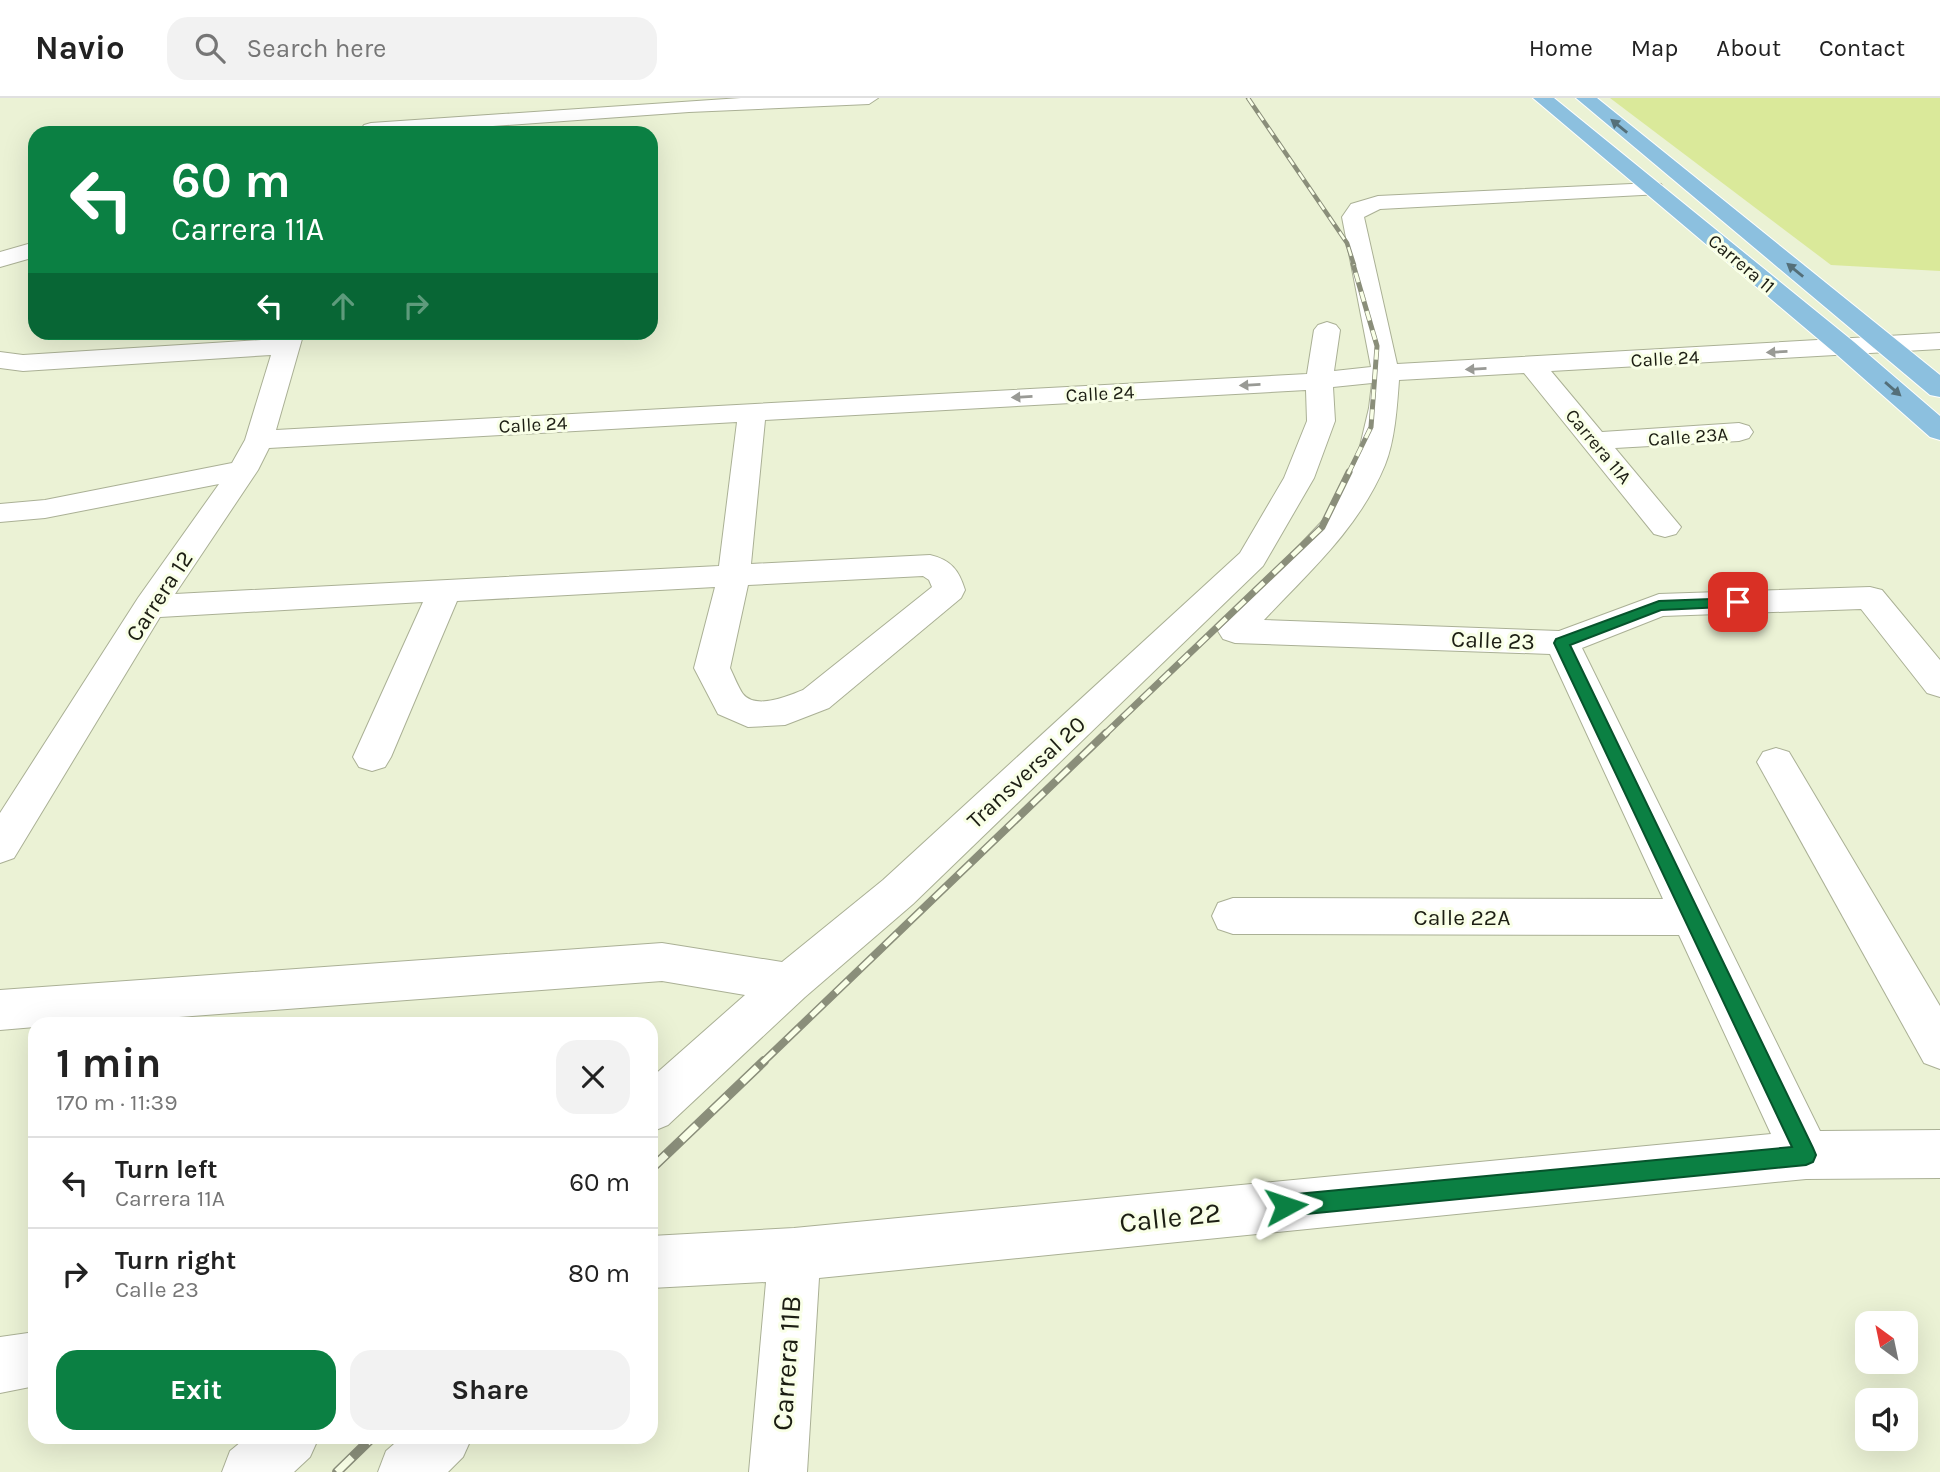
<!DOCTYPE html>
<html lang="en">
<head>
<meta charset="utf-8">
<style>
	body { margin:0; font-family:Karla,sans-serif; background:#f2f2f2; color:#222; height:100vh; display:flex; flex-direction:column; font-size:26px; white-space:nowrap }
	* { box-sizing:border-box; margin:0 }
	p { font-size:23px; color:#767676 }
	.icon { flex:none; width:38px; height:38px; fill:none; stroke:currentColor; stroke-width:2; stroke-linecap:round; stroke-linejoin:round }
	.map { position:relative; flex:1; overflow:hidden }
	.details { position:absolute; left:28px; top:919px; width:630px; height:427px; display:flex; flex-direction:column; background:#fff; border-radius:21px; box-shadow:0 7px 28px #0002 }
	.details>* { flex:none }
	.hud { position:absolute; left:28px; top:28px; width:630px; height:214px; border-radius:21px; box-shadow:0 7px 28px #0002; background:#0b8043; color:#fff; overflow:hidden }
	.needle { width:46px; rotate:327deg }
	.tools { position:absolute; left:1855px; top:1213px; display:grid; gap:14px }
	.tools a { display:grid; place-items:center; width:63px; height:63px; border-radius:14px; background:#fff; box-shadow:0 7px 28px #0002; font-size:35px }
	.pin { position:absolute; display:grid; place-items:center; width:60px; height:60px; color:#fff; margin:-30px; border-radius:14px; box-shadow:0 4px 10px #0006 }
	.me { position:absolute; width:77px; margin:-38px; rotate:85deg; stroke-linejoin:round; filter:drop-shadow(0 0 5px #0008) }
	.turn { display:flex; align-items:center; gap:24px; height:147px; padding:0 28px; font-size:32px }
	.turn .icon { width:91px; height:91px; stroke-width:2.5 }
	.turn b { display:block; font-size:49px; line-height:60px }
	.lanes { display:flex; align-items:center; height:66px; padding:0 28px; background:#0003; justify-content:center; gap:35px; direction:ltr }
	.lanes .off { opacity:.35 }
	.round { display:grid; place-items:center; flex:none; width:74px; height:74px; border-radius:21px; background:#f2f2f2 }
	.overview { display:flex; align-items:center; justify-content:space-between; height:119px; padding:0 28px }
	h1 { font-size:42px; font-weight:700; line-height:52px }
	.primary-button { display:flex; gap:14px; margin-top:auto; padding:14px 28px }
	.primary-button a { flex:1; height:80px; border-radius:21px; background:#0b8043; color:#fff; font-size:28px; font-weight:700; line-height:80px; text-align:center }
	.primary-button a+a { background:#f2f2f2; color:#222 }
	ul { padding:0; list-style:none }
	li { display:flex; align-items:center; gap:21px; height:91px; padding:0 28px; border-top:2px solid #e0e0e0 }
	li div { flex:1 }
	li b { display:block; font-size:26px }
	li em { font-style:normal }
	header { display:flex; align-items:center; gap:42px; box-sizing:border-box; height:98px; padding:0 35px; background:#fff; border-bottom:2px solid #e0e0e0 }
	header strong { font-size:33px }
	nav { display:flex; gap:38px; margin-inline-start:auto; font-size:24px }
	.search { width:490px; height:63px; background:#f2f2f2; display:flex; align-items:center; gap:18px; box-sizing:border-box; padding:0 24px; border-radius:21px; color:#767676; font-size:26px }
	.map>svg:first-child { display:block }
	.green { fill:#dae99a }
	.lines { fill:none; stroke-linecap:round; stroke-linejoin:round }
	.minor-casing { stroke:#aab095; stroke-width:2 }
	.major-casing { stroke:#fff; stroke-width:2 }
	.minor { fill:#fff; fill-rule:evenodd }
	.major { fill:#8cc0df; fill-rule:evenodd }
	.rail-far4-casing { stroke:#8a8e7a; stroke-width:4.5 }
	.rail-far3-casing { stroke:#8a8e7a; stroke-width:5 }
	.rail-far2-casing { stroke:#8a8e7a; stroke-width:7 }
	.rail-far1-casing { stroke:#8a8e7a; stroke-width:8 }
	.rail-casing { stroke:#8a8e7a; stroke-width:10 }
	.rail-far4 { stroke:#f9ffe7; stroke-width:2.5; stroke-dasharray:9; stroke-linecap:butt }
	.rail-far3 { stroke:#f9ffe7; stroke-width:3.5; stroke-dasharray:10; stroke-linecap:butt }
	.rail-far2 { stroke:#f9ffe7; stroke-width:4.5; stroke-dasharray:13; stroke-linecap:butt }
	.rail-far1 { stroke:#f9ffe7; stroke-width:5; stroke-dasharray:17; stroke-linecap:butt }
	.rail { stroke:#f9ffe7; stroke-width:7; stroke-dasharray:21; stroke-linecap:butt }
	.oneway { fill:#546f79 }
	.oneway2 { fill:#999a95 }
	.route { fill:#0b8043; stroke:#07532c; stroke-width:2 }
	.labels { text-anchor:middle; stroke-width:6; stroke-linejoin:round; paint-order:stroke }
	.far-street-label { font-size:19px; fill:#1c1e13; stroke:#f9ffe7 }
	.street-label { font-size:23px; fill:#1c1e13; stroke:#f9ffe7 }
	.near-street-label { font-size:28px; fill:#1c1e13; stroke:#f9ffe7 }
</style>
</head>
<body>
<header>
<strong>Navio</strong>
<div class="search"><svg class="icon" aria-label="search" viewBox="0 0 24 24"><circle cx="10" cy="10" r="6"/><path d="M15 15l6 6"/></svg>Search here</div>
<nav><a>Home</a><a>Map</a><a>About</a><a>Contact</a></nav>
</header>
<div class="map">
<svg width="1940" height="1374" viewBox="0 0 1940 1374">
	<rect width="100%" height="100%" fill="#ebf2d5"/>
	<!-- green -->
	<path class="green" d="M1610 0H1940V173L1831 167Z"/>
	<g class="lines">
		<defs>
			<g id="minor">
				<path d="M741 0H878L869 6 689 14 397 35H364L361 31 364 27 371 25Z"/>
				<path d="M1653 85 1661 86 1664 91 1661 96 1380 111 1364 119 1397 266 1940 235V251L1551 273 1602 334 1739 325 1749 328 1753 334 1749 340 1739 343 1615 350 1681 429 1676 436 1665 439 1654 436 1524 275 1399 282C1397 309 1395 342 1385 367 1359 430 1310 473 1264 522L1559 533 1659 496 1870 489 1882 492 1940 562V599L1927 595 1861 511 1663 518 1582 550 1820 1033 1940 1032V1080L1806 1081 819 1180 807 1374H749L766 1184 651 1190V1138L794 1130 1771 1036 1679 837 1233 836 1218 831 1212 818 1218 805 1233 800 1663 801 1550 556 1235 545 1223 541 1218 533 1327 418 1356 365 1369 310 1372 285 1333 289 1335 323 1314 380 1263 468 913 806 805 899 668 1027 651 1034V980L745 897 662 883 85 926H35V929L0 932V892L662 845 782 864 883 782 1240 455 1284 380 1307 323 1306 292 765 322 751 466 930 457C951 462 959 472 965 492L961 500 829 610 785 627 748 629 718 616 694 570 715 489 457 503 391 659 385 669 372 673 359 669 353 659 423 504 160 519 14 760 0 765V715L138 500 219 386 45 420 0 424V406L45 402 232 365 245 342 271 257 23 273 0 270V254L23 257 276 241 278 234H304L276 332 1307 276 1314 232 1318 227 1327 224 1336 227 1340 232 1334 273 1371 269 1342 119 1351 106 1378 98ZM737 324 719 468 175 496 258 372 269 350ZM923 478 929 482 932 489 803 592C788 598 756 612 743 596 738 589 734 578 730 570L748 487Z"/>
				<path d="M35 144V159L0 169V154Z"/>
				<path d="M1776 650 1789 654 1940 908V971L1924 965 1757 664 1763 654Z"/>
				<path d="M35 1234V1288L0 1295V1239Z"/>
				<path d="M247 1339H319L310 1359 294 1374H222L230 1353Z"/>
				<path d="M402 1339H472L463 1359 448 1374H378L386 1353Z"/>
			</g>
			<g id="major">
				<path d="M1533 0H1554L1854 244 1940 318V342L1930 339 1836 256Z"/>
				<path d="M1576 0H1597L1940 277V299L1930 297Z"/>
			</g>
		</defs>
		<!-- minor casing -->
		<use href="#minor" class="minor-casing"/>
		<!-- major casing -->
		<use href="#major" class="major-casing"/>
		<!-- minor -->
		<use href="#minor" class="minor"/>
		<!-- major -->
		<use href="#major" class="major"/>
		<defs>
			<path id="rail-far4" d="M1248 0 1347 145 1354 167"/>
			<path id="rail-far3" d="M1348 376 1371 329 1377 248 1353 166"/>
			<path id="rail-far2" d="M1104 637 1322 429 1349 374"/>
			<path id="rail-far1" d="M762 965 1106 635"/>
			<g id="rail">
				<path d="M651 1071 764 963"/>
				<path d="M337 1374 373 1339"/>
			</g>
		</defs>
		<!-- rail-far4 casing -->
		<use href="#rail-far4" class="rail-far4-casing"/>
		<!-- rail-far3 casing -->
		<use href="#rail-far3" class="rail-far3-casing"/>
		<!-- rail-far2 casing -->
		<use href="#rail-far2" class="rail-far2-casing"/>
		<!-- rail-far1 casing -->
		<use href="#rail-far1" class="rail-far1-casing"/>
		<!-- rail casing -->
		<use href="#rail" class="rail-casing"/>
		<!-- rail-far4 -->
		<use href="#rail-far4" class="rail-far4"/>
		<!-- rail-far3 -->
		<use href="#rail-far3" class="rail-far3"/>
		<!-- rail-far2 -->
		<use href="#rail-far2" class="rail-far2"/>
		<!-- rail-far1 -->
		<use href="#rail-far1" class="rail-far1"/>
		<!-- rail -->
		<use href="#rail" class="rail"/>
	</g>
	<!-- one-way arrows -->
	<defs><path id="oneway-solid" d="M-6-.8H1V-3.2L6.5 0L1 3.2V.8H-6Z" transform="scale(1.75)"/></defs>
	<g class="oneway">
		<use href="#oneway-solid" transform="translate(1619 28) rotate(-141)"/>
		<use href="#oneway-solid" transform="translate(1795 172) rotate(-141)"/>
		<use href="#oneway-solid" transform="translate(1893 291) rotate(41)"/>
	</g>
	<g class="oneway2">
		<use href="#oneway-solid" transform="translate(1777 254) rotate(177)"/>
		<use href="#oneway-solid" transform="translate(1476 271) rotate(177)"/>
		<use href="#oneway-solid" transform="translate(1250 287) rotate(177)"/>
		<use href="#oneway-solid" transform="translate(1022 299) rotate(177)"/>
	</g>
	<!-- route -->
	<path class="route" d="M1738 500 1745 504 1743 508 1661 512 1570 547 1813 1050 1816 1057 1813 1064 1806 1067 1286 1118 1279 1115 1276 1108 1279 1100 1286 1097 1792 1049 1554 545 1556 541 1659 503Z"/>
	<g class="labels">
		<!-- far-street labels -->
		<g class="far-street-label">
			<text transform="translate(1742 165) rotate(40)" y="7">Carrera 11</text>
			<text transform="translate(1665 260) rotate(-3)" y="7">Calle 24</text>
			<text transform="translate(1100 295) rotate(-3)" y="7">Calle 24</text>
			<text transform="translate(533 326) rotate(-3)" y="7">Calle 24</text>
			<text transform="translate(1688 338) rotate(-4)" y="7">Calle 23A</text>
			<text transform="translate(1599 348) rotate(50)" y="7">Carrera 11A</text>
		</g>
		<!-- street labels -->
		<g class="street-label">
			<text transform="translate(159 498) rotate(-57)" y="8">Carrera 12</text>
			<text transform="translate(1493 542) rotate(2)" y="8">Calle 23</text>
			<text transform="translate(1026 674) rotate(-43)" y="8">Transversal 20</text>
			<text x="1462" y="827">Calle 22A</text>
		</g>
		<!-- near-street labels -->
		<g class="near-street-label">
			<text transform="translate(1170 1119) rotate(-6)" y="10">Calle 22</text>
			<text transform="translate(786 1265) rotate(-86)" y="10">Carrera 11B</text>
		</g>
	</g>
</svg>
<div class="tools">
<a><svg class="needle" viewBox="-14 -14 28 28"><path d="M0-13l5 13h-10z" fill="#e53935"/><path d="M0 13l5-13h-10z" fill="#767676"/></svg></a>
<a><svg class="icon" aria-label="sound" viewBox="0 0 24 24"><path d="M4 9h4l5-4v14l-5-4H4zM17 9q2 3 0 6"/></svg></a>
</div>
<div class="pin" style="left:1738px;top:504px;background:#d93025"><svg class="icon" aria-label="arrive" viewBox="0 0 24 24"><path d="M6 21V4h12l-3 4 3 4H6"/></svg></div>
<svg class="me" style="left:1286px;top:1108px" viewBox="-20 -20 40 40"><path d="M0-17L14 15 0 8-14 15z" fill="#0b8043" stroke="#fff" stroke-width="4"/></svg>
<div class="hud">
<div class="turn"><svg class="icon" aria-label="left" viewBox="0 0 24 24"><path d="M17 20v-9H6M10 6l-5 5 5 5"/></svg><div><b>60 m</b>Carrera 11A</div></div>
<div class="lanes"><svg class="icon" aria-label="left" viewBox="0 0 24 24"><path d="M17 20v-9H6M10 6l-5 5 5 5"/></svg><svg class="icon off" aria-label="ahead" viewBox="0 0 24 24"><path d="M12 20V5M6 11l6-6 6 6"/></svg><svg class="icon off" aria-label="right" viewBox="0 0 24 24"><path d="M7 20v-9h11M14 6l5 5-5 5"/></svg></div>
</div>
<section class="details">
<div class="overview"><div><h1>1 min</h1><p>170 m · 11:39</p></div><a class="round"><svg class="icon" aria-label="close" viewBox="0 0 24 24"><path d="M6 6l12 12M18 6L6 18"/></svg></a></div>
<ul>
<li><svg class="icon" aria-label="left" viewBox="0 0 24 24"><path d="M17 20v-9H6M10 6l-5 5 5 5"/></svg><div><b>Turn left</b><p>Carrera 11A</p></div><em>60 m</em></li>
<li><svg class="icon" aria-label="right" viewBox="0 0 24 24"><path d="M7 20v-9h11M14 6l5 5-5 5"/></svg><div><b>Turn right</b><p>Calle 23</p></div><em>80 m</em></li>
</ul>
<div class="primary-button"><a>Exit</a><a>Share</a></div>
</section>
</div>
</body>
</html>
